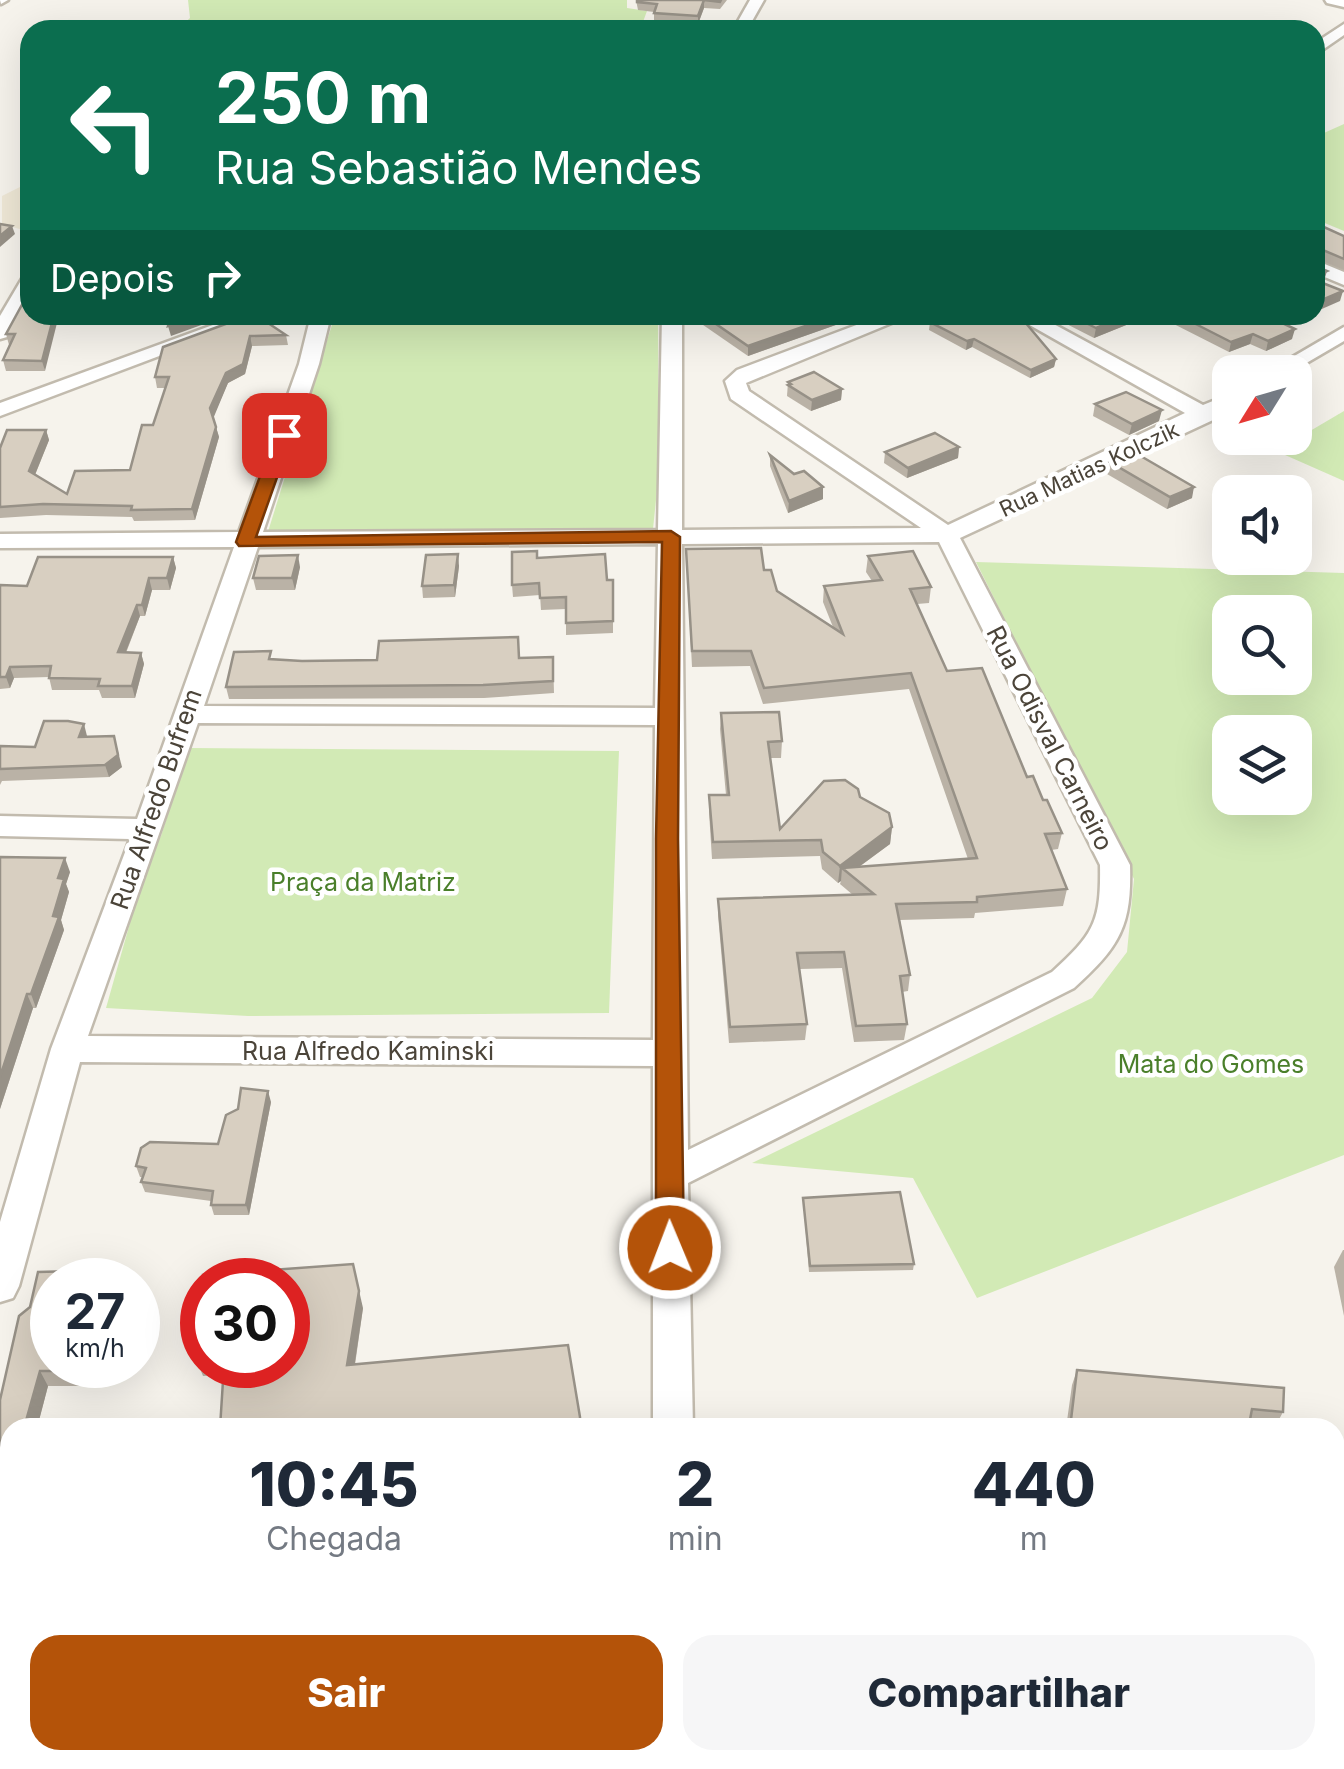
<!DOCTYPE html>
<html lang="pt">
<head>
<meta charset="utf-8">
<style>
	body { margin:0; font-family:Inter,sans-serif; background:#f6f6f7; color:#1f2937; height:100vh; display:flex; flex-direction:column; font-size:38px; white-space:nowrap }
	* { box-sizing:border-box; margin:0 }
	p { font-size:32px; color:#747a83 }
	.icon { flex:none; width:55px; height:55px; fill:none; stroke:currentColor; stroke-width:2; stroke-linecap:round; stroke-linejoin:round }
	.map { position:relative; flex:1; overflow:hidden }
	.panel { position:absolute; left:0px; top:1418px; width:1345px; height:352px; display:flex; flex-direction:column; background:#fff; border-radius:30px 30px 0 0; box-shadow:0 10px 40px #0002 }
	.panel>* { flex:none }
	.top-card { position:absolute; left:20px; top:20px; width:1305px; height:305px; border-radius:30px; box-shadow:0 10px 40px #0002; background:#0b6e4f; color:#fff; overflow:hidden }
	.needle { width:65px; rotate:233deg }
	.buttons { position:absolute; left:1212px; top:355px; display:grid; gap:20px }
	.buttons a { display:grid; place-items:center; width:100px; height:100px; border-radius:20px; background:#fff; box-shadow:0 10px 40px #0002; font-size:50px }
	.speed { position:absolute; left:30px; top:1258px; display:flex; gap:20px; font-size:50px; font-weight:700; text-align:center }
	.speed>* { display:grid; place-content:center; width:130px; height:130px; border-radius:50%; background:#fff; box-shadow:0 10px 40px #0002; line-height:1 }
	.speed small { font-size:25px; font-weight:400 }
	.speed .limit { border:15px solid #d22; background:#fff; color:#111 }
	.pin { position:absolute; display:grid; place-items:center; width:85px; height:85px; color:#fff; margin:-42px; border-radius:20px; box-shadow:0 5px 15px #0006 }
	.me { position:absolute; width:110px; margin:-55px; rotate:359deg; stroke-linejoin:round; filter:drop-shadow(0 0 8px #0008) }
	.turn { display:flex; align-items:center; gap:35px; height:210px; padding:0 30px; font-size:45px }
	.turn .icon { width:130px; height:130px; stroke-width:2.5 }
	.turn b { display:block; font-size:70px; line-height:85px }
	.then { display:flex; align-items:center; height:95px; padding:0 30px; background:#0003; gap:20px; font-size:38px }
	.eta { display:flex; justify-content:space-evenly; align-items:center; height:170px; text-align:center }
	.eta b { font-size:60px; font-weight:800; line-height:70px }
	.primary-button { display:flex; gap:20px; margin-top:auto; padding:20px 30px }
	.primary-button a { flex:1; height:115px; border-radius:30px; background:#b45309; color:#fff; font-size:40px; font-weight:800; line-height:115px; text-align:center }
	.primary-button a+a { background:#f6f6f7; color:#1f2937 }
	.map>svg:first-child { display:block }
	.education { fill:#efe8d6 }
	.green { fill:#d2eab5; fill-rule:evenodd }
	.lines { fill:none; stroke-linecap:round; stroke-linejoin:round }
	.canal { fill:#a9d4f2; fill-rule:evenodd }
	.minor-casing { stroke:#c2bbae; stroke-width:5 }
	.minor { fill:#fff; fill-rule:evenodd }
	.wall { fill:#bab2a6 }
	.shaded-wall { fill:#979187 }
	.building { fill:#d8cfc1; stroke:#979187; stroke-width:2.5 }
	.route { fill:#b45309; stroke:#753606; stroke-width:2.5 }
	.labels { text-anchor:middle; stroke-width:9; stroke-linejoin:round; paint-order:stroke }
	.far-street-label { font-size:22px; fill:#4b4439; stroke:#fff }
	.street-label { font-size:25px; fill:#4b4439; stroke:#fff }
	.park-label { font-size:25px; fill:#4a7f2a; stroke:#fff }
</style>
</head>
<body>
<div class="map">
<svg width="1344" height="1769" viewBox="0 0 1344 1769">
	<rect width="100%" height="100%" fill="#f6f3ec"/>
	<!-- education -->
	<path class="education" d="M30 182V232L2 224V196Z"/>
	<!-- green -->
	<g class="green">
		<path d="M188 0H627V8L647 11 640 30H177L190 18Z"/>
		<path d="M1344 124V231L1315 219V137Z"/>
		<path d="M335 315H658L659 471 653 529 267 535Z"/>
		<path d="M1344 411V481L1276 451Z"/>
		<path d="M976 562 1344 573V1155L977 1298 913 1178 752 1163 1092 998 1127 952 1134 879ZM1230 612H1295V678H1230ZM1230 732H1295V798H1230Z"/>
		<path d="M189 748 619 751 609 1013 248 1016 106 1008 148 859 161 836Z"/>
	</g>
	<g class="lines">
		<!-- canal -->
		<path class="canal" d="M10 1691V1735L0 1738V1694Z"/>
		<defs>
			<g id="minor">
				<path d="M0 0H8L1 4Z"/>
				<path d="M750 0H764L747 30H733Z"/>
				<path d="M1325 0H1344V7L1327 3Z"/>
				<path d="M1344 24V35L1315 55V43Z"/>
				<path d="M1315 260 1344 272V285L1315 273Z"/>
				<path d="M30 275V298L7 337 0 339V316L23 277Z"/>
				<path d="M240 315H268L0 416V403Z"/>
				<path d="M311 315H331L319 364 263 532 658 530 662 315H682V530L921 528 731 399 725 381 737 370 883 315H911L746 383 749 391 948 525 1185 413 1012 315H1037L1203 405 1230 394V408L1213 420 960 538 1130 865C1132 927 1119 947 1074 988L688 1183 693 1428H653V1066L80 1062 19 1286 13 1298 0 1302V1222L51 1049 130 839 0 836V816L137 819 234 547 0 548V534L239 532 299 364ZM939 542 1100 865C1101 922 1094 934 1052 972L688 1150 682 544ZM658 544 655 708 204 706 258 547ZM198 723 655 725 653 1040 88 1036Z"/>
				<path d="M1344 327V341L1291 372H1267Z"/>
				<path d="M656 1760H702L701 1769H655Z"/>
			</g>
		</defs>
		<!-- minor casing -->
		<use href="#minor" class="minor-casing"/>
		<!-- minor -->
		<use href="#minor" class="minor"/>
	</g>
	<!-- wall -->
	<g class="wall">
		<path d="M636 0H727L720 9 704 8 698 24 654 20V12L638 10Z"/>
		<path d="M1315 223 1344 236V270L1315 258Z"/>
		<path d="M30 290 45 371H6L3 360 9 345 6 334Z"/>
		<path d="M250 315 286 335 288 345 252 346 245 374 228 383 213 417 219 437 195 520 134 521 132 517 46 515 0 518V448L46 430 49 440 35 475 67 494 130 470 153 425 165 388H157L155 377Z"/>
		<path d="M693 315H864L748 356 693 318Z"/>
		<path d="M1049 315H1151L1094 338Z"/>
		<path d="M1156 315H1308L1286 325 1292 339 1266 351 1250 344 1229 352Z"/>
		<path d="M930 322 1056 359 1054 367 1030 378 972 347 966 350 929 330Z"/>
		<path d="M788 382 842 389 841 400 811 411 787 396Z"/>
		<path d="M1095 404 1159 421 1129 435 1093 416Z"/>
		<path d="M959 447 958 458 907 478 884 463 885 452Z"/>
		<path d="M770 455 794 474 823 487V499L788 513 770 466Z"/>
		<path d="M1110 462 1192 498 1167 509 1107 474Z"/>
		<path d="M686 549 764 570 777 591 833 627 823 602 824 586 872 581 866 572 868 556 931 587 929 603 917 604 947 671 1027 777 1043 800 1062 833 1058 849 1051 850 1067 889 1063 906 975 913 974 918 900 920 910 975 908 991 902 992 907 1024 904 1040 854 1042 842 968 800 969 807 1024 805 1040 729 1043 718 915V899L853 895 840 884 841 881 838 883 822 869 820 856 712 859 709 812V795H726L720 729 721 713 782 741 781 758H770L780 829 860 797 892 827 890 844 859 867 968 859 909 689 763 704 750 666 692 667Z"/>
		<path d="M173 557 176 568 170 590H152L145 616H140L126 653H141L144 664 135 698H102L99 690H52L49 677 14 678 10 688 0 689V585L27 586Z"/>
		<path d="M537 558 607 580H613V633L566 635V609L541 610 540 595 513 597 512 585Z"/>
		<path d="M459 566 455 597 423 598 422 586Z"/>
		<path d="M300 567 295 590H256L253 578Z"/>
		<path d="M553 657 554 693 484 698 229 699 226 687 272 659 302 661Z"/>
		<path d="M87 737 122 767 109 777 2 781 0 785V746L35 747Z"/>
		<path d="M0 857 70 872 66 884 69 892 61 920 64 930 36 1008H33L0 1109Z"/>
		<path d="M271 1102 249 1215H214L211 1205V1201L145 1192 141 1182 143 1177H140L136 1166 218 1144Z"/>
		<path d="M803 1198 914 1264 913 1270 809 1272Z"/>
		<path d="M1343 1250H1344V1316L1334 1267Z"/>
		<path d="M52 1280 113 1365 107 1386H48L37 1428H10V1506H0V1400Z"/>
		<path d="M202 1285V1365H288L363 1308 355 1365 580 1417 224 1375 203 1376 196 1359Z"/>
		<path d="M1077 1370 1283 1412 1275 1427 1250 1425 1258 1428H1066L1072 1385Z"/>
		<path d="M1335 1496 1344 1499V1694L1335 1691Z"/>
		<path d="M933 1760H1295L1294 1769H937Z"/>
	</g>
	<!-- shaded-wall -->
	<g class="shaded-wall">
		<path d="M704 0V8L698 24V16Z"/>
		<path d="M12 226 15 234 0 247V236Z"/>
		<path d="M1327 271 1324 281 1315 285V276Z"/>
		<path d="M1343 291 1340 301 1315 312V303Z"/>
		<path d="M54 315H59L45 371 42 361Z"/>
		<path d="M200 315H229L171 336 168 326Z"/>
		<path d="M837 315H864L748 356V346Z"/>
		<path d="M1128 315H1151L1094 338 1096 328Z"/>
		<path d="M1289 315H1308L1274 330 1276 320Z"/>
		<path d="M1295 329 1292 339 1266 351 1268 341Z"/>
		<path d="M1253 334 1250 344 1229 352 1231 342Z"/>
		<path d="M250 336 252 346 245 374 228 383 213 419 210 408 226 373Z"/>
		<path d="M974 339 972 347 966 350 967 341Z"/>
		<path d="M1056 359 1054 367 1030 378 1031 370Z"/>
		<path d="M842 389 841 400 811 411 812 400Z"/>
		<path d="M1162 410 1159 421 1129 435 1132 424Z"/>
		<path d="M216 427 219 437 195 520 192 509Z"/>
		<path d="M46 430 49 440 32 482 29 471Z"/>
		<path d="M959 447 958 458 907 478 908 468Z"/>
		<path d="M823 487V499L788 513 789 501Z"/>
		<path d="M1194 487 1192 498 1167 509 1170 497Z"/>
		<path d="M458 554 459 566 455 597 454 585Z"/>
		<path d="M298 555 300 567 295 590 292 578Z"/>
		<path d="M173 557 176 568 170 590 167 578Z"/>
		<path d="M149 578 152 590 145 616 142 605Z"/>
		<path d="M137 605 140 616 121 664 118 652Z"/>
		<path d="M141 653 144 664 135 698 132 686Z"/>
		<path d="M10 667 14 678 10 688 6 677Z"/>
		<path d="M84 724 87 736 79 737Z"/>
		<path d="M114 736 122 767 109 777 105 765Z"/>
		<path d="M892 827 890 844 849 874 842 868 841 881 838 883 840 866Z"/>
		<path d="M65 858 70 872 66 884 69 892 61 920 64 930 36 1008 31 994 58 878Z"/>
		<path d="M27 994 33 1008 0 1109V1077Z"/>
		<path d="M268 1091 271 1102 249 1215 246 1205Z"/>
		<path d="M353 1264 363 1308 352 1382 347 1365Z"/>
		<path d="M102 1365H113L107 1386 100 1371Z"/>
		<path d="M40 1371 48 1386 37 1428H24Z"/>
		<path d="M206 1760H210L207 1769H202Z"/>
	</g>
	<!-- building -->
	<g class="building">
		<path d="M637 0H721L720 2 704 0 698 16 654 13 657 4 637 2Z"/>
		<path d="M1250 25 1266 30H1238Z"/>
		<path d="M1315 223 1344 236V259L1316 247 1315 258Z"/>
		<path d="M0 224 12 226 0 236Z"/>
		<path d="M1315 266 1327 271 1315 276Z"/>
		<path d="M1315 280 1343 291 1315 303Z"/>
		<path d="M30 290V315H54L42 361 3 360 15 334H6Z"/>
		<path d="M171 315H200L168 326Z"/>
		<path d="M250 315H256L286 335 250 336 243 364 226 373 210 408 216 427 192 509 131 510 132 506 43 504 0 507V448L7 430H46L29 471 67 494 75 471 130 470 142 425H153L169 377H155L163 347Z"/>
		<path d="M703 315H837L748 346Z"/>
		<path d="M947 315H1019L1056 359 1031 370 974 339 967 341 930 322Z"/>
		<path d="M1070 315H1128L1096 328Z"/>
		<path d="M1178 315H1289L1276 320 1295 329 1268 341 1253 334 1231 342Z"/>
		<path d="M814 372 842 389 812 400 788 385 791 384 788 382Z"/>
		<path d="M1126 392 1162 410 1132 424 1095 404Z"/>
		<path d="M935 433 959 447 908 468 885 452Z"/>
		<path d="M1132 451 1194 487 1170 497 1110 462Z"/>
		<path d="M770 455 794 474 804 471 823 487 789 501Z"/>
		<path d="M761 548 764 570H771L777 591 843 634 824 586 882 580 868 556 913 551 931 587 910 589 947 671 982 668 1027 777 1033 776 1043 800H1047L1062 833 1045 834 1067 889 977 897V902L896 904 910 975 900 976 907 1024 856 1026 844 952 797 953 807 1024 730 1027 718 899 874 894 842 868 977 858 911 673 764 688 751 651H692L686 549Z"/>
		<path d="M537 551V558L605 554 607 580H613V621L566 623V597L540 598 539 583 512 585V552Z"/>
		<path d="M458 554 454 585 422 586 426 555Z"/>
		<path d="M298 555 292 578H253L259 556Z"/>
		<path d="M38 557H173L167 578H149L142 605H137L118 652 141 653 132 686H98L100 679 49 678 51 666 10 667 6 677H0V585L27 586Z"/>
		<path d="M518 637 519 658 553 657V681L483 685 226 687 234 652 271 651 269 659 302 661 377 660 379 641Z"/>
		<path d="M779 712 782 741 768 742 780 829 824 781 845 780 858 789 860 797 889 813 892 827 840 866 823 852 821 840 713 842 709 795H729L721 713Z"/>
		<path d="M44 721H68L84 724 79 737 114 736 118 755 105 765 0 769V746L35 747Z"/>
		<path d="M0 857 65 858 58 878 64 879 53 916 59 917 31 994H27L0 1077Z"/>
		<path d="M241 1088 268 1091 246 1205H211L213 1191 141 1182 146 1168 136 1166 141 1148 150 1142 218 1144 226 1115 238 1109Z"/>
		<path d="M900 1192 914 1264 810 1266 803 1198Z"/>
		<path d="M353 1264 359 1291 347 1365 568 1345 580 1417V1428H220L224 1365H288V1280H203V1275Z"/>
		<path d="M113 1270 110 1280H52V1365H102L100 1371H40L24 1428H10V1479L6 1492H0V1400L19 1316 30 1307 38 1272Z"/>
		<path d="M202 1285V1359H196Z"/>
		<path d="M1077 1370 1284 1388 1283 1412 1252 1409 1249 1425 1258 1428H1070Z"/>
		<path d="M1335 1496 1344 1499V1678L1335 1675Z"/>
		<path d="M133 1760H206L202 1769H127Z"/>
		<path d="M516 1760H568L566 1769H515Z"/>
		<path d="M714 1760H751L752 1769H715Z"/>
		<path d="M942 1760H1295L1294 1769H946Z"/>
	</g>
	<!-- route -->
	<path class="route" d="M284 430 292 435 256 537 671 531 680 537 678 839 684 1248 680 1256 670 1259 660 1256 656 1248V839L662 542 239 546 236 542 275 435Z"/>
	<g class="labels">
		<!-- far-street labels -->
		<g class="far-street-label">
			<text transform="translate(1089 469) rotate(-25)" y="8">Rua Matias Kolczik</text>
		</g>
		<!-- street labels -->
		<g class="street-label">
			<text transform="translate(1050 738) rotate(63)" y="9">Rua Odisval Carneiro</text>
			<text transform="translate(156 799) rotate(-71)" y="9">Rua Alfredo Bufrem</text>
			<text x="368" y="1060">Rua Alfredo Kaminski</text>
		</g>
		<!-- park labels -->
		<g class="park-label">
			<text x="363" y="891">Praça da Matriz</text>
			<text x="1211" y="1073">Mata do Gomes</text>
		</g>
	</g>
</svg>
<div class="buttons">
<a><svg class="needle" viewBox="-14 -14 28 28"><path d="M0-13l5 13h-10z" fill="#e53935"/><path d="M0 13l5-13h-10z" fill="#747a83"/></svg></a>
<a><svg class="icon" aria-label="sound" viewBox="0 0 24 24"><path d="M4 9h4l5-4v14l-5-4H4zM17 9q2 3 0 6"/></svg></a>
<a><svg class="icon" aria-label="search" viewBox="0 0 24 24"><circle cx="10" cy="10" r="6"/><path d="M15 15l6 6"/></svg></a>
<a><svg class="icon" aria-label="layers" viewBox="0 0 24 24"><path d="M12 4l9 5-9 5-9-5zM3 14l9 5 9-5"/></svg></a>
</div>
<div class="speed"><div>27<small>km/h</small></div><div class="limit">30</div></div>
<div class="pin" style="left:284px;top:435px;background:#d93025"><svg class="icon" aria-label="arrive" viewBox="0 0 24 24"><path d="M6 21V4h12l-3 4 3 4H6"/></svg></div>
<svg class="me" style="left:670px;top:1248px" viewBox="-20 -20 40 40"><circle r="17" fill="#b45309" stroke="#fff" stroke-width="3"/><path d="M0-11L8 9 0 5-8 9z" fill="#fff"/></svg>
<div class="top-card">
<div class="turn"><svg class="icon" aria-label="left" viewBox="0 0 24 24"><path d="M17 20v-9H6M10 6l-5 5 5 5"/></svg><div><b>250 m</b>Rua Sebastião Mendes</div></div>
<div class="then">Depois<svg class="icon" aria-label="right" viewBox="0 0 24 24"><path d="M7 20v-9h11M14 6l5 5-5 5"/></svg></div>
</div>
<section class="panel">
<div class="eta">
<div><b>10:45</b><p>Chegada</p></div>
<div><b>2</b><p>min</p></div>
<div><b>440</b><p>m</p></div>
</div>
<div class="primary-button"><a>Sair</a><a>Compartilhar</a></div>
</section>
</div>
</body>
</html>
